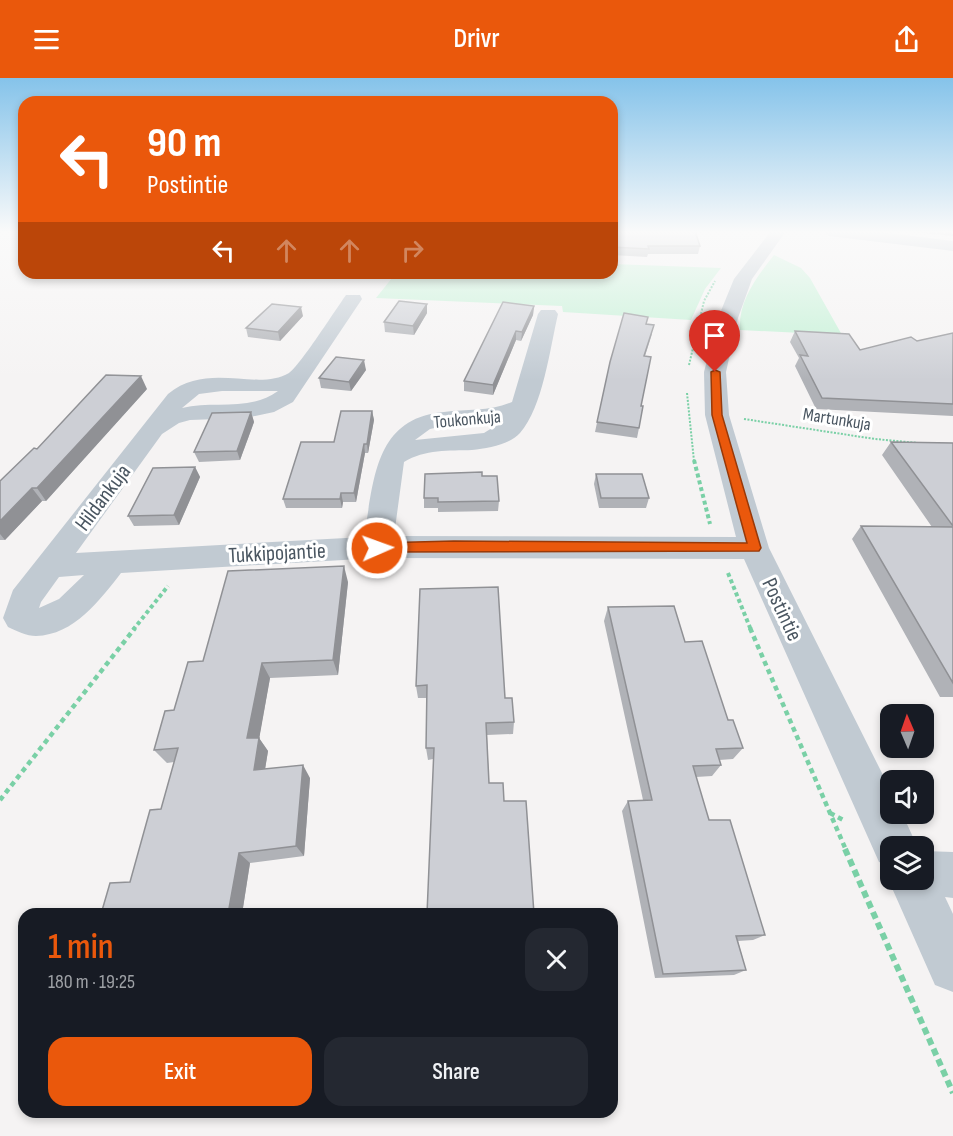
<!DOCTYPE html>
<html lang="en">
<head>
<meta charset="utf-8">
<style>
	body { margin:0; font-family:"Sofia Sans Condensed",sans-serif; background:#242831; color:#f1f3f6; height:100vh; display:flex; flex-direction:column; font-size:22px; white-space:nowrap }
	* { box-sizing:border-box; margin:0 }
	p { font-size:20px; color:#9ea1a6 }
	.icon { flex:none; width:33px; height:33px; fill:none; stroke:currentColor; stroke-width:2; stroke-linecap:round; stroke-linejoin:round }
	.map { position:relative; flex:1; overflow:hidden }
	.side { position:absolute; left:18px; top:830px; width:600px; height:210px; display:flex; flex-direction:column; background:#171b24; border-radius:18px; box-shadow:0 3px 9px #0003 }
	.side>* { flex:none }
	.guide { position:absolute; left:18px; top:18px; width:600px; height:183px; border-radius:18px; box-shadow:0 3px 9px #0003; background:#ea580c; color:#fff; overflow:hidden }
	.needle { width:39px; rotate:358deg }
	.tools { position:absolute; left:880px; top:626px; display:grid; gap:12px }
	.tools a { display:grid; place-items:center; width:54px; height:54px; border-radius:12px; background:#171b24; box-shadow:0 3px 9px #0003; font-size:30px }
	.pin { position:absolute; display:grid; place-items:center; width:51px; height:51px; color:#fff; margin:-62px -26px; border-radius:50% 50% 50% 0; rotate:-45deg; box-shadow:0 0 6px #0007 }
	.pin .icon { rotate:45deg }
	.me { position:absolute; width:66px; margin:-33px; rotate:88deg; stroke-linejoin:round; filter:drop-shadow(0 0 4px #0008) }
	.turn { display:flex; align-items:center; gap:21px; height:126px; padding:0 30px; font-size:27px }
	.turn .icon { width:78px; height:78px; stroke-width:2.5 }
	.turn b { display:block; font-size:42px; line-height:51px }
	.lanes { display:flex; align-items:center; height:57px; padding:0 30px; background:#0003; justify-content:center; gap:30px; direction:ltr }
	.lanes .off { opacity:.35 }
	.round { display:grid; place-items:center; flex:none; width:63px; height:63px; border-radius:18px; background:#242831 }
	.head { display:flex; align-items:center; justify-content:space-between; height:102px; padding:0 30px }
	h1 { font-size:36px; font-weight:600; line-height:45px; color:#ea580c }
	.cta { display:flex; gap:12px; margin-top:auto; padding:12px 30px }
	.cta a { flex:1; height:69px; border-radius:18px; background:#ea580c; color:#fff; font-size:24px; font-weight:600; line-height:69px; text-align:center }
	.cta a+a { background:#242831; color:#f1f3f6 }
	header { display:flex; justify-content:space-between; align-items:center; height:78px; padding:0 30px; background:#ea580c; color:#fff; font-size:27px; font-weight:600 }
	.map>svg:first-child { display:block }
	.green { fill:#c3f1d5 }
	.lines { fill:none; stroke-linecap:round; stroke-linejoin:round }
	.path-far3 { stroke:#7ad0a6; stroke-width:2; stroke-dasharray:2 1.5; stroke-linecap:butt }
	.path-far2 { stroke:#7ad0a6; stroke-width:4; stroke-dasharray:4 3; stroke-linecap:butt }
	.path-far1 { stroke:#7ad0a6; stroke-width:4.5; stroke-dasharray:5 4; stroke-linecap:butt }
	.path { stroke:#7ad0a6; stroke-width:6; stroke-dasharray:7 4.5; stroke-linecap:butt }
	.minor { fill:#c1cad2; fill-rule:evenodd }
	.wall { fill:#b0b2b7 }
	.shaded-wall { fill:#909195 }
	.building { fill:#cdcfd5; stroke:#909195; stroke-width:1.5 }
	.route { fill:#ea580c; stroke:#983908; stroke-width:1.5 }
	.labels { text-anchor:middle; stroke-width:6; stroke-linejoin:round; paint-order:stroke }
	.far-street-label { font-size:18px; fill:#4a5661; stroke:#fff }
	.street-label { font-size:22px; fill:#4a5661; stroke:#fff }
</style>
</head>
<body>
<header><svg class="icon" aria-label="menu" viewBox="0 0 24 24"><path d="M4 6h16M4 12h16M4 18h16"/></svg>Drivr<svg class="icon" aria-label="share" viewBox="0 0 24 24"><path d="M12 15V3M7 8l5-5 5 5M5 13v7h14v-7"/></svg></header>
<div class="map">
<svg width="953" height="1058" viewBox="0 0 953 1058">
	<rect width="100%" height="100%" fill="#f5f3f3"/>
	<!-- green -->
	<g class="green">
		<path d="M774 177 801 190 810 200 842 257 740 252C738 223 757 199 774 177Z"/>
		<path d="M612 186 721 190 705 211 691 242 563 234 562 228 376 220 396 195H612Z"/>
	</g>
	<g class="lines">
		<!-- path-far3 -->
		<g class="path-far3">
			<path d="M689 287 704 223 715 203"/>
			<path d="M687 315 694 383"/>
			<path d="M744 341 875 361 918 365"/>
		</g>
		<!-- path-far2 -->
		<g class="path-far2">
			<path d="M694 382 710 446"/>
			<path d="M728 495 751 552"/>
			<path d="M133 552 168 508"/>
		</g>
		<!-- path-far1 -->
		<g class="path-far1">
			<path d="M750 550 846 772"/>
			<path d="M0 722 135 550"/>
			<path d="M830 735 845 743"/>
		</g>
		<!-- path -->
		<path class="path" d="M845 771 953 1015"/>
		<!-- minor -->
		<g class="minor">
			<path d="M771 153H786L752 201 738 240 726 294 729 337 769 470 891 713V735H902L917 768H891V788L879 784 744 481 377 480 121 495C100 522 74 557 36 558 27 558 16 553 8 549L3 540 13 512 168 316C208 283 257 314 289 295 299 289 336 231 346 217H360L362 221 293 324 274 334 245 340 190 342 179 345 162 356 76 475 364 459C374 403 374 340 444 334 467 331 490 334 512 324L538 236 541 232H555L558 236C550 270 543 329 520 355 509 367 488 370 472 372 449 373 425 371 404 384L394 458 736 459 705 337 704 294 718 240 734 201ZM222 313H278C249 334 214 322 182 330L199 316ZM503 343 484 355 415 362 430 351 439 349ZM84 497 59 521 39 530 41 524 59 499Z"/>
			<path d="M822 153H871L953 163V173L829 158Z"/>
			<path d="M924 773 953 774V820L945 819 953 836V914L935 907 888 801 891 794V801H924Z"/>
		</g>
	</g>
	<!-- wall -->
	<g class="wall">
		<path d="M902 153H953V158Z"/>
		<path d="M612 154 700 168 698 176H648L647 179 612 177Z"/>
		<path d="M427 226V235L414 257 385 254 384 244Z"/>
		<path d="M534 228 533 237 521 263 516 262 493 317 464 313V303Z"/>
		<path d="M303 238 280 263 248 259 246 250Z"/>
		<path d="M648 239 646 246 652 256 645 278 639 350 637 360 595 354 610 284Z"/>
		<path d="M795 253 860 272 917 263 953 255V338L816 331 795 288 799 280 790 264Z"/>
		<path d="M366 292 351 313 321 310 319 300Z"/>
		<path d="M147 311 46 423H42L5 462H0V403Z"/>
		<path d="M372 333 374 342 368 375H365L356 424H343L342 430H286L283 421 334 364Z"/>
		<path d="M251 334 254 344 240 382 199 384 194 374Z"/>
		<path d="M891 364 953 365V619H940L852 461 861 448 932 449 882 377Z"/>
		<path d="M195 389 200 399 179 447 134 448 128 438Z"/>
		<path d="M596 396 649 420 646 430H599L594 406Z"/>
		<path d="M482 398 499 423 498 433 438 434V430H424V420Z"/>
		<path d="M348 504 338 597 270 600 259 660 268 673 265 691 310 700 304 778 250 785 242 836H101L130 804 161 731 174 684 167 685 154 672 174 632 203 583Z"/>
		<path d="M420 511 505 620 514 644 513 656 487 657 489 705 504 723 534 836 433 681 428 682 426 670 427 620H418L416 608Z"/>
		<path d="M608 529 685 564 728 642 743 670 733 681 719 682 721 687 712 698 696 699 709 742 765 857 753 862 738 863 746 892 734 897 655 900 622 733 628 723 643 722 604 543Z"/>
	</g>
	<!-- shaded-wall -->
	<g class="shaded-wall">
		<path d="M427 226V235L414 257 413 248Z"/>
		<path d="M534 228 533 237 521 263 522 254Z"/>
		<path d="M301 229 303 238 280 263 278 254Z"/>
		<path d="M516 253V262L493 317V307Z"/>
		<path d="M364 282 366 292 351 313 349 304Z"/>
		<path d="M141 298 147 311 46 423 37 410Z"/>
		<path d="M372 333 374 342 368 375 367 366Z"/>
		<path d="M251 334 254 344 240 382 237 373Z"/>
		<path d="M364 366 365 375 356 424 354 415Z"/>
		<path d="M195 389 200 399 179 447 174 437Z"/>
		<path d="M32 410 42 423 5 462 0 456V443Z"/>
		<path d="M341 415 343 424 342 430 340 421Z"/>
		<path d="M344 488 348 504 338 597 333 582Z"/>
		<path d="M262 585 270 600 257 673 247 660Z"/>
		<path d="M259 660 268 673 263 704 254 692Z"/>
		<path d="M303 687 310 700 304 778 296 768Z"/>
		<path d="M239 775 250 785 242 836H228Z"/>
	</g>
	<!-- building -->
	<g class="building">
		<path d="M614 153H695L700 168H648L649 171 612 169V154Z"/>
		<path d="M399 223 427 226 413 248 384 244Z"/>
		<path d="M503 224 534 228 522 254 516 253 493 307 464 303Z"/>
		<path d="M272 226 301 229 278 254 246 250Z"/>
		<path d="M624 235 648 239 646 246 654 247 644 278 651 279 641 328H643L639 350 597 344 610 284Z"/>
		<path d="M795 253 849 256 860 272 911 259 917 263 953 255V326L822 320 800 277 808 278Z"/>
		<path d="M336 279 364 282 349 304 319 300Z"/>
		<path d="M106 297 141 298 37 410H32L0 443V403L34 370 37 371Z"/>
		<path d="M341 333H372L367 366H364L354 415H341L340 421H283L301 364H334Z"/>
		<path d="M251 334 237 373 194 374 212 335Z"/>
		<path d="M891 364 953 365V448Z"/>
		<path d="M195 389 174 437 128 438 153 390Z"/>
		<path d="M482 394V398H497L499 423 438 424V420H424L425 396Z"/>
		<path d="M596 396H642L649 420H601Z"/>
		<path d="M861 448 953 449V605Z"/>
		<path d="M344 488 333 582 262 585 247 660H259L254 692 303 687 296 768 239 775 228 836H101L110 805 130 804 150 732 161 731 178 670 154 672 165 633 174 632 188 584 203 583 228 493Z"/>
		<path d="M498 509 505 620H512L514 644 486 645 489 705H503L504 723H526L534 836H427L434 670H426L427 607 416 608 420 511Z"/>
		<path d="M674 528 685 564 702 563 728 642H733L743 670 716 671 721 687 693 688 709 742H730L765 857 736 858 746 892 663 896 628 723 652 722 608 529Z"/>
	</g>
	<!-- sky -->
	<linearGradient id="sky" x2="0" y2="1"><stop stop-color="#85c3ea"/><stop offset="0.51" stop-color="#fafafa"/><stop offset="1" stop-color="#fafafa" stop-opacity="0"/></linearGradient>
	<rect width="953" height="302" fill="url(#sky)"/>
	<!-- route -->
	<path class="route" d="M715 292 720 294 722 337 761 470 759 473 377 474 371 470 377 465 454 463 747 465 712 337 711 294Z"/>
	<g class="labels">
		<!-- far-street labels -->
		<g class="far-street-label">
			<text transform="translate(467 341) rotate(-5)" y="6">Toukonkuja</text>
			<text transform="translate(837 341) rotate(9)" y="6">Martunkuja</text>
		</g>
		<!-- street labels -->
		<g class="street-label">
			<text transform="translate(102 419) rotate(-53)" y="8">Hildankuja</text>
			<text transform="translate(277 474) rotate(-3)" y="8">Tukkipojantie</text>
			<text transform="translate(783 531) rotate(65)" y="8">Postintie</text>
		</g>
	</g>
</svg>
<div class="tools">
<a><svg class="needle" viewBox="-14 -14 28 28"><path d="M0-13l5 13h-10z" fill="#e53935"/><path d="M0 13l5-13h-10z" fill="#9ea1a6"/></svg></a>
<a><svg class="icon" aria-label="sound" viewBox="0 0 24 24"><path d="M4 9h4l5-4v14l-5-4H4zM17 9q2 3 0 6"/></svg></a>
<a><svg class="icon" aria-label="layers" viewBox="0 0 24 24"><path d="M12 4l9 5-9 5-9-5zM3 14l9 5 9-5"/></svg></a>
</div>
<div class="pin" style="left:715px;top:294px;background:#d93025"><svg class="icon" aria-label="arrive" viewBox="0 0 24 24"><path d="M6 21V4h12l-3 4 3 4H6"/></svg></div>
<svg class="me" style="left:377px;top:470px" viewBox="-20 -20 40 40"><circle r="17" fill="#ea580c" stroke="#fff" stroke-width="3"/><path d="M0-11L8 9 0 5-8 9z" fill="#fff"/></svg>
<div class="guide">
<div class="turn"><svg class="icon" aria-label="left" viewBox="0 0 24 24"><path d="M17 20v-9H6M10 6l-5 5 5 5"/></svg><div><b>90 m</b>Postintie</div></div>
<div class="lanes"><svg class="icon" aria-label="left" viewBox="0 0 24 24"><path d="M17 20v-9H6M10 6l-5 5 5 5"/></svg><svg class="icon off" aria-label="ahead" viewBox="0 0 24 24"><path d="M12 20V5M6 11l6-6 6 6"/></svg><svg class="icon off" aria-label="ahead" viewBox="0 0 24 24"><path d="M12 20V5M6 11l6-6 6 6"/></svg><svg class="icon off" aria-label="right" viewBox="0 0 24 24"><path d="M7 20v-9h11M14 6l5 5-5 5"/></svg></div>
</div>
<section class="side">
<div class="head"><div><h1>1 min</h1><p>180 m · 19:25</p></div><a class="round"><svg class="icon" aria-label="close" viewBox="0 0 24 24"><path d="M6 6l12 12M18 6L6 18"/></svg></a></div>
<div class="cta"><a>Exit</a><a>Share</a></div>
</section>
</div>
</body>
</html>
